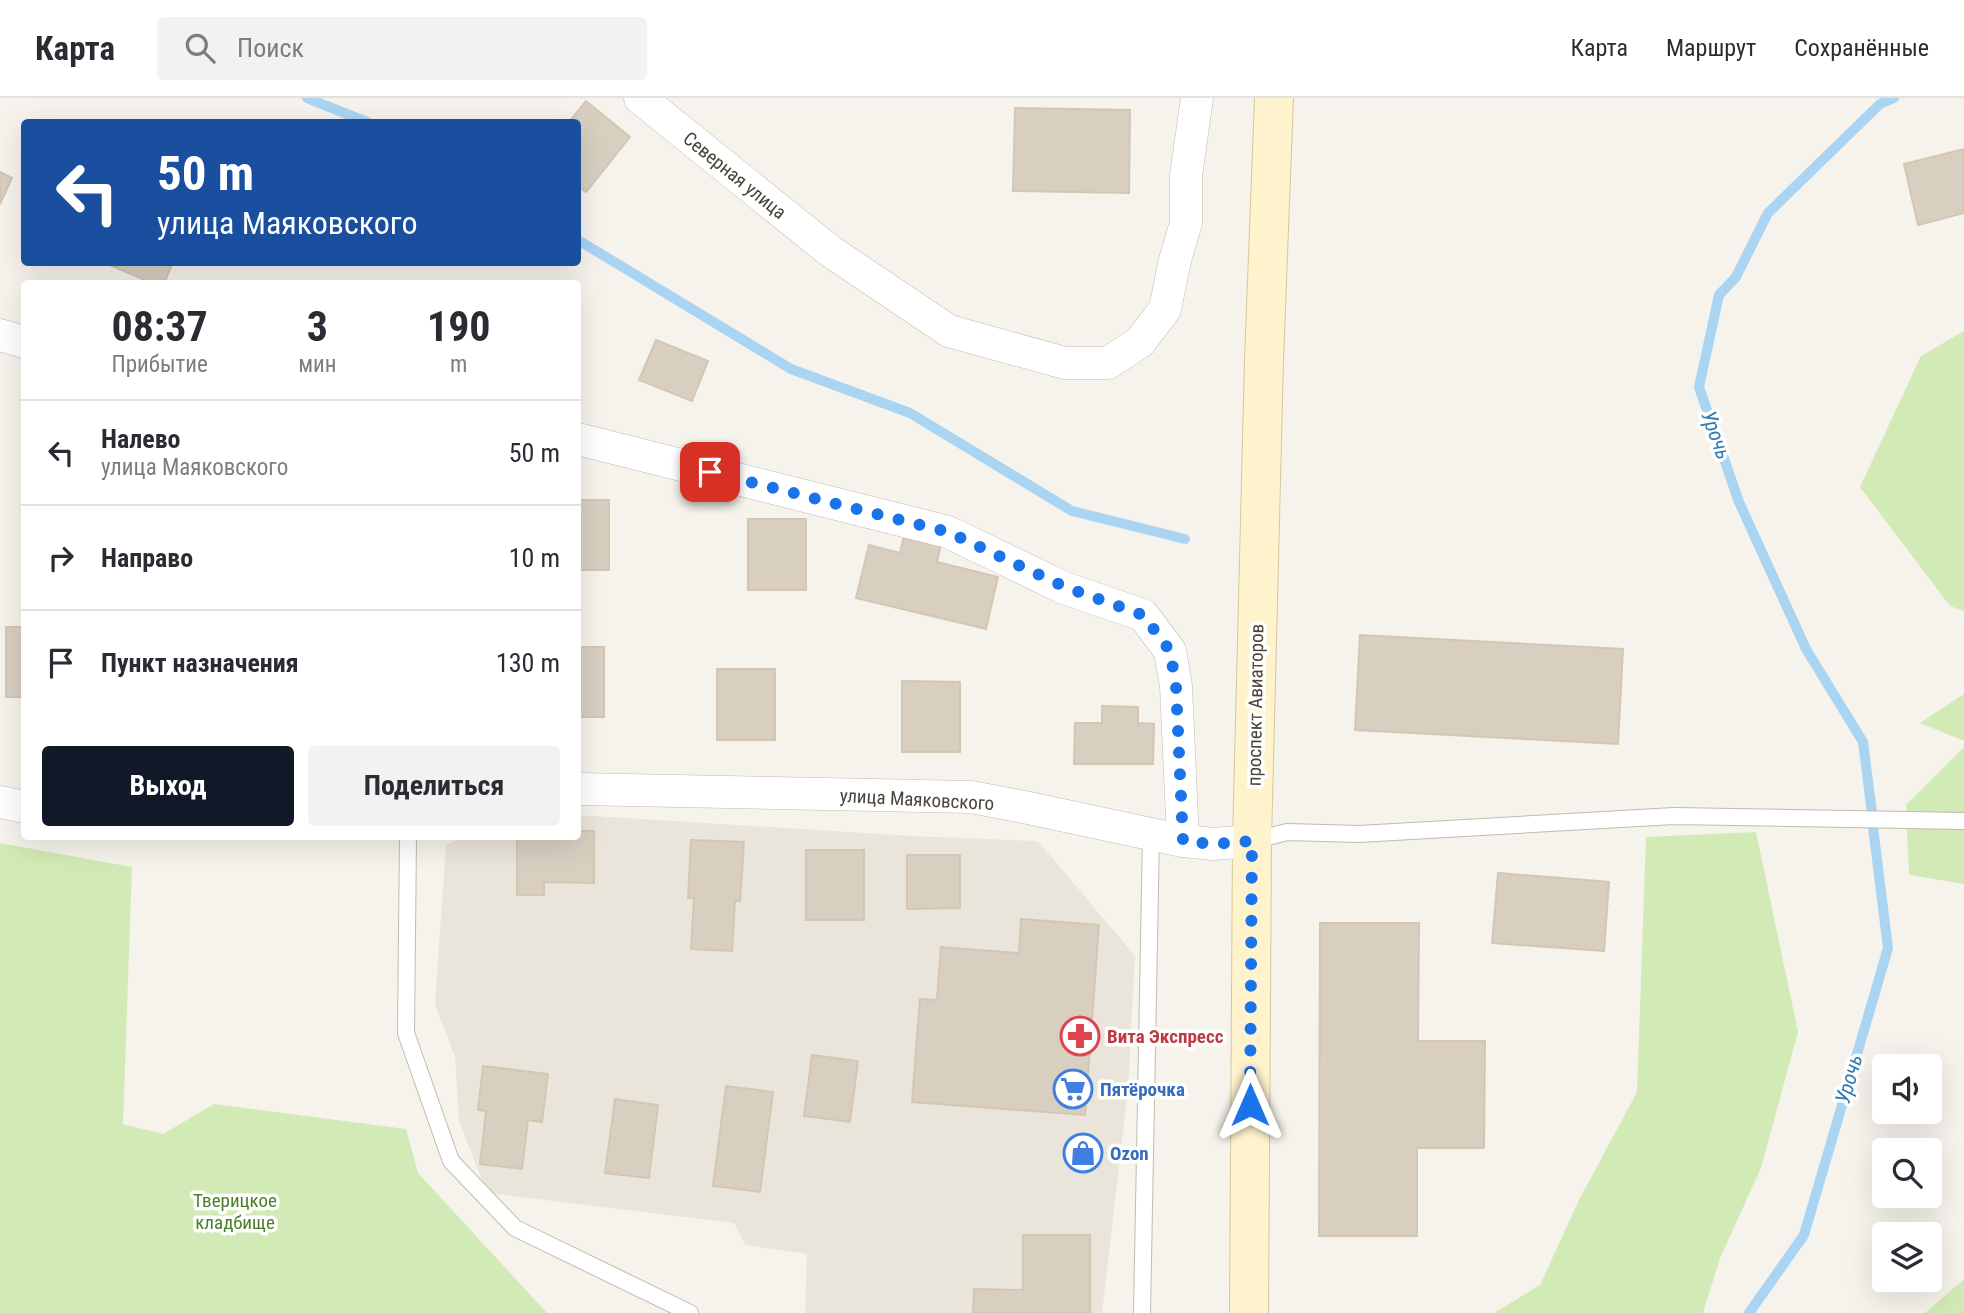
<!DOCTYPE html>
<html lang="ru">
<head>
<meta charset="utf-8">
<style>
	body { margin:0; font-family:"Roboto Condensed",sans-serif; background:#f2f2f3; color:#2b2b33; height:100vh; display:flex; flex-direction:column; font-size:26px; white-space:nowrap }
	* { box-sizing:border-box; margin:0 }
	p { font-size:23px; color:#7c7c81 }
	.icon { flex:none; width:38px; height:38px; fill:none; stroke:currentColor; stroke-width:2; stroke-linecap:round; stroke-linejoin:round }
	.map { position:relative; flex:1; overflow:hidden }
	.drawer { position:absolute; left:21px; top:182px; width:560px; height:560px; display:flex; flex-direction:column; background:#fff; border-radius:7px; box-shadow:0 7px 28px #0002 }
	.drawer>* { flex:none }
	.hud { position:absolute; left:21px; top:21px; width:560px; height:147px; border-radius:7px; box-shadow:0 7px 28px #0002; background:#1a4fa0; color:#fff; overflow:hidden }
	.tools { position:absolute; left:1872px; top:956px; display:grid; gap:14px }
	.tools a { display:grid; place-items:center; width:70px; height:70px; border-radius:7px; background:#fff; box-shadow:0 7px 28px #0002; font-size:35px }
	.pin { position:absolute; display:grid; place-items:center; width:60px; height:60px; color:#fff; margin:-30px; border-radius:14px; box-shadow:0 4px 10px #0006 }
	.me { position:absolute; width:77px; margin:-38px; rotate:0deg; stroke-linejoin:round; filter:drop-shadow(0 0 5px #0008) }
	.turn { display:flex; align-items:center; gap:24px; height:147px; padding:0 21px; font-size:32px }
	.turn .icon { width:91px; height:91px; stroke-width:2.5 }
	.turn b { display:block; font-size:49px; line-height:60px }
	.eta { display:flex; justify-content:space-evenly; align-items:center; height:119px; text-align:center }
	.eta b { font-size:42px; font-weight:700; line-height:49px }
	.action { display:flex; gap:14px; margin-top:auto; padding:14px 21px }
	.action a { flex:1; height:80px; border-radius:7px; background:#111827; color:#fff; font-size:28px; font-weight:700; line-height:80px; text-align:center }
	.action a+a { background:#f2f2f3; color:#2b2b33 }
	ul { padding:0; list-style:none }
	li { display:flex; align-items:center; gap:21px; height:105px; padding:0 21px; border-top:2px solid #e1e1e2 }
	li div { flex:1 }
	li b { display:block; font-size:26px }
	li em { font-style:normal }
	header { display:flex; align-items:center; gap:42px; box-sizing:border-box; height:98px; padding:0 35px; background:#fff; border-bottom:2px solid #e1e1e2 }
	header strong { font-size:33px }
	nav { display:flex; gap:38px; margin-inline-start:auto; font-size:24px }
	.search { width:490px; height:63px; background:#f2f2f3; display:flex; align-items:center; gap:18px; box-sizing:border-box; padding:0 24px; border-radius:7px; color:#7c7c81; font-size:26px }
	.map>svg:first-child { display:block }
	.residential { fill:#eae5da }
	.green { fill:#d2eab5 }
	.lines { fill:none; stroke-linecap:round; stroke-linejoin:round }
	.stream { stroke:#a9d4f2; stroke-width:10 }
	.building { fill:#d8cfc1; stroke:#d3c7b4; stroke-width:2 }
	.lane-casing { stroke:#c2bbae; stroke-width:18 }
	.street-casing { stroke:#c2bbae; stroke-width:33 }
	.secondary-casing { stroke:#d6c79b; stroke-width:40 }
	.lane { stroke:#fff; stroke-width:16 }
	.street { stroke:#fff; stroke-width:32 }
	.secondary { stroke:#fff3cd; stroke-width:38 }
	.route { stroke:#1a73e8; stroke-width:12; stroke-dasharray:0 21.6 }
	.labels { text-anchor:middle; stroke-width:7; stroke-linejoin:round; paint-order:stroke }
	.street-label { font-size:19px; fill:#4b4439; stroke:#fff }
	.health-label { font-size:19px; font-weight:bold; fill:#be3a42; stroke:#fff; text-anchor:start }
	.shop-label { font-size:19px; font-weight:bold; fill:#366cbe; stroke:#fff; text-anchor:start }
	.park-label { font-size:19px; fill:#4a7f2a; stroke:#fff }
	.water-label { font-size:21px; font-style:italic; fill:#2e7ab2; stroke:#fff }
</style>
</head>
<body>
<header>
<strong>Карта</strong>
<div class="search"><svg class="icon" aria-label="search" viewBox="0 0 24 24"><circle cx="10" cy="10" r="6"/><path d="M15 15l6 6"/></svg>Поиск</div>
<nav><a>Карта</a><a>Маршрут</a><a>Сохранённые</a></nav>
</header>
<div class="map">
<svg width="1964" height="1215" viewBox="0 0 1964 1215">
	<rect width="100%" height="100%" fill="#f6f3ec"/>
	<!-- residential -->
	<path class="residential" d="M578 717 912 738 1038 743 1135 858 1128 991 1102 1215H805L807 1156 745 1147 734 1125 487 1095 459 1023 455 959 435 906 446 747 464 739 578 738Z"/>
	<!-- green -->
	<g class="green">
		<path d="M1964 233V513L1950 508 1860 389 1921 258Z"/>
		<path d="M1964 596V643L1920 625Z"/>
		<path d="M1964 649V786L1909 777 1906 707Z"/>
		<path d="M1756 734 1798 934 1761 1070 1720 1160 1703 1215H1494L1540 1187 1579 1102 1637 994 1646 739Z"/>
		<path d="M0 745 132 769 123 1026 163 1036 214 1006 406 1031 418 1075 547 1215H0Z"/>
		<path d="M1964 1181V1215H1925Z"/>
	</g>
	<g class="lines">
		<!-- stream -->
		<g class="stream">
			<path d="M307 0 367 24"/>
			<path d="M578 142 791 271 910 315 1072 413 1185 441"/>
			<path d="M1872 715 1863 644 1806 551 1739 404 1699 289 1719 197 1736 179 1768 115 1880 6 1894 0"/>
			<path d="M1749 1215 1804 1137 1888 850 1873 729"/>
		</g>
	</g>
	<!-- building -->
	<g class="building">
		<path d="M586 3 630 39 586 94 578 88V24H569Z"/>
		<path d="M1015 10 1130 12 1129 95 1013 93Z"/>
		<path d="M1964 51V115L1918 127 1904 66Z"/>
		<path d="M0 74 12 80 0 106Z"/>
		<path d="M103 164H173L164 186H154Z"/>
		<path d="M656 242 708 263 692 303 639 282Z"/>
		<rect x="578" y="402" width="31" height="70"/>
		<rect x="748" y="421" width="58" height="71"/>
		<path d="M904 438 941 446 937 464 998 479 986 531 856 500 869 447 900 455Z"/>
		<rect x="6" y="529" width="18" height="70"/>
		<path d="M1360 537 1623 551 1618 646 1355 632Z"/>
		<rect x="578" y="549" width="26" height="70"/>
		<rect x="717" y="571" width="58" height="71"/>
		<path d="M902 583 960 584V654H902Z"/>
		<path d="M1102 608 1138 609V625L1154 626 1153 666H1074L1075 625H1102Z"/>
		<path d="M578 733H594V785L544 784V797H517V738H578Z"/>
		<path d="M691 742 744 744 740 803H735L732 853 691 851 694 800H688Z"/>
		<rect x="806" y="752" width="58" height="70"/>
		<path d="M907 757H960V810L907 811Z"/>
		<path d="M1498 775 1609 784 1604 853 1492 845Z"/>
		<path d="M1021 821 1099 827 1085 1017 912 1004 920 901 937 902 941 849 1019 855Z"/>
		<path d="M1320 825H1419L1418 943H1485L1484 1050H1417V1138H1319Z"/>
		<path d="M812 957 858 963 850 1024 804 1018Z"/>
		<path d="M483 968 548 976 542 1024 528 1022 522 1071 480 1066 486 1013 478 1012Z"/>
		<path d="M726 988 773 994 760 1094 713 1088Z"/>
		<path d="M615 1001 658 1007 649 1080 605 1075Z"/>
		<path d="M1023 1137H1090V1215H973L974 1191 1023 1192Z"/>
	</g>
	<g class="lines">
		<defs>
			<g id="lane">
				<path d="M408 738 406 935 451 1063 515 1130 690 1215"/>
				<path d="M1252 743 1287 734 1359 736 1674 718 1964 723"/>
				<path d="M1142 1215 1151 736"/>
			</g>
			<g id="street">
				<path d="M640 0 830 153 949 233 1065 265H1108L1140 244 1165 211 1175 162 1186 125V78L1197 0"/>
				<path d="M0 237 24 244"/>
				<path d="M578 341 948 434 1064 490 1143 517 1170 553 1176 588 1183 743"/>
				<path d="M578 691 971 699 1024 709 1183 743 1213 746 1252 743"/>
				<path d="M0 704 24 709"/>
			</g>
			<path id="secondary" d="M1249 1215 1252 743 1264 262 1274 0"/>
		</defs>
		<!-- lane casing -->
		<use href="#lane" class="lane-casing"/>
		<!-- street casing -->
		<use href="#street" class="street-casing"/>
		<!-- secondary casing -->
		<use href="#secondary" class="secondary-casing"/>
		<!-- lane -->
		<use href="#lane" class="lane"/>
		<!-- street -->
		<use href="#street" class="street"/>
		<!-- secondary -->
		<use href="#secondary" class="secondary"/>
	</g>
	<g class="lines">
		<!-- route -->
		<path class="route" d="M710 374 948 434 1065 489 1143 517 1170 553 1176 588 1183 743 1213 746 1252 743 1250 1007"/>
	</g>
	<!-- icons -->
	<defs>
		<symbol id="pharmacy-ring" viewBox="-11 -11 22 22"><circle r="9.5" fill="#fff" stroke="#e0444e" stroke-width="1.5"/><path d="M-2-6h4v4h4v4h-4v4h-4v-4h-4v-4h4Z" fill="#e0444e"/></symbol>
		<symbol id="supermarket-ring" viewBox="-11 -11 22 22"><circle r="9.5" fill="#fff" stroke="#3f7fe0" stroke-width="1.5"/><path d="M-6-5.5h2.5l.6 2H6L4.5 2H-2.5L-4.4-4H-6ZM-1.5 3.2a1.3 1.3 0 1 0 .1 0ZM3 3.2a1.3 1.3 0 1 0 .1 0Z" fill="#3f7fe0"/></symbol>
		<symbol id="shop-ring" viewBox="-11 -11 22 22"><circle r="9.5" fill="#fff" stroke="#3f7fe0" stroke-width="1.5"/><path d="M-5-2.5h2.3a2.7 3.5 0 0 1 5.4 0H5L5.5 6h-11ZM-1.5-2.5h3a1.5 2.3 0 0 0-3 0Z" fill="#3f7fe0"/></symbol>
	</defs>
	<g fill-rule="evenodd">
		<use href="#pharmacy-ring" x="1058" y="916" width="44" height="44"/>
		<use href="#supermarket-ring" x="1051" y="969" width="44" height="44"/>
		<use href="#shop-ring" x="1061" y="1033" width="44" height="44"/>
	</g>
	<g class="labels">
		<!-- street labels -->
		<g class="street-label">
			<text transform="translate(735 77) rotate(39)" y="7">Северная улица</text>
			<text transform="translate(1255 607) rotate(-89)" y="7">проспект Авиаторов</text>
			<text transform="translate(917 701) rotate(3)" y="7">улица Маяковского</text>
		</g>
		<!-- health labels -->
		<g class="health-label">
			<text x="1107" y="945">Вита Экспресс</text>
		</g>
		<!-- shop labels -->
		<g class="shop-label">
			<text x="1100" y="998">Пятёрочка</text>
			<text x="1110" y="1062">Ozon</text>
		</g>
		<!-- park labels -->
		<g class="park-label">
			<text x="235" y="1109">Тверицкое<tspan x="235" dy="22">кладбище</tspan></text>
		</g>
		<!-- water labels -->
		<g class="water-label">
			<text transform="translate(1716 337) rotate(70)" y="7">Урочь</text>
			<text transform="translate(1849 981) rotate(-74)" y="7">Урочь</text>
		</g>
	</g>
</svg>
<div class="tools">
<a><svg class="icon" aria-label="sound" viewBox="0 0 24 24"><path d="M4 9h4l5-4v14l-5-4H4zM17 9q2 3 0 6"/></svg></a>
<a><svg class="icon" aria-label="search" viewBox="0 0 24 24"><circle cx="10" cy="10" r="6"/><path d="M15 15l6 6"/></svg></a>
<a><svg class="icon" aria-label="layers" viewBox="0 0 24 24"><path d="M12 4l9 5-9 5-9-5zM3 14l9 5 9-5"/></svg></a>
</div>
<div class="pin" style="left:710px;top:374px;background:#d93025"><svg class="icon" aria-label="arrive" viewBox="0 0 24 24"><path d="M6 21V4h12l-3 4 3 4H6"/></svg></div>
<svg class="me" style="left:1250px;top:1007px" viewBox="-20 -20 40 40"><path d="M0-17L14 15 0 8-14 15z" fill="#1a73e8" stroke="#fff" stroke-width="4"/></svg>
<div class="hud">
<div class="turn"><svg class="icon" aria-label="left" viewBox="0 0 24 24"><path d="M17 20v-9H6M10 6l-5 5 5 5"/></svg><div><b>50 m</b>улица Маяковского</div></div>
</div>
<section class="drawer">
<div class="eta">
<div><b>08:37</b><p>Прибытие</p></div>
<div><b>3</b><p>мин</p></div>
<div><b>190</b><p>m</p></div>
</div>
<ul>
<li><svg class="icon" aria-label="left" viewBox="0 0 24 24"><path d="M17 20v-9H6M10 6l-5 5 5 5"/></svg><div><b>Налево</b><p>улица Маяковского</p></div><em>50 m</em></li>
<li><svg class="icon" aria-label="right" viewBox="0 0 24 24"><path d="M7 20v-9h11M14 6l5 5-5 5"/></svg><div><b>Направо</b></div><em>10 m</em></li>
<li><svg class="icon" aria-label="arrive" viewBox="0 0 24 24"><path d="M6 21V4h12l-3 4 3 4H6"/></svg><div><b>Пункт назначения</b></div><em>130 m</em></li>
</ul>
<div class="action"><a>Выход</a><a>Поделиться</a></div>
</section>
</div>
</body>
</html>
